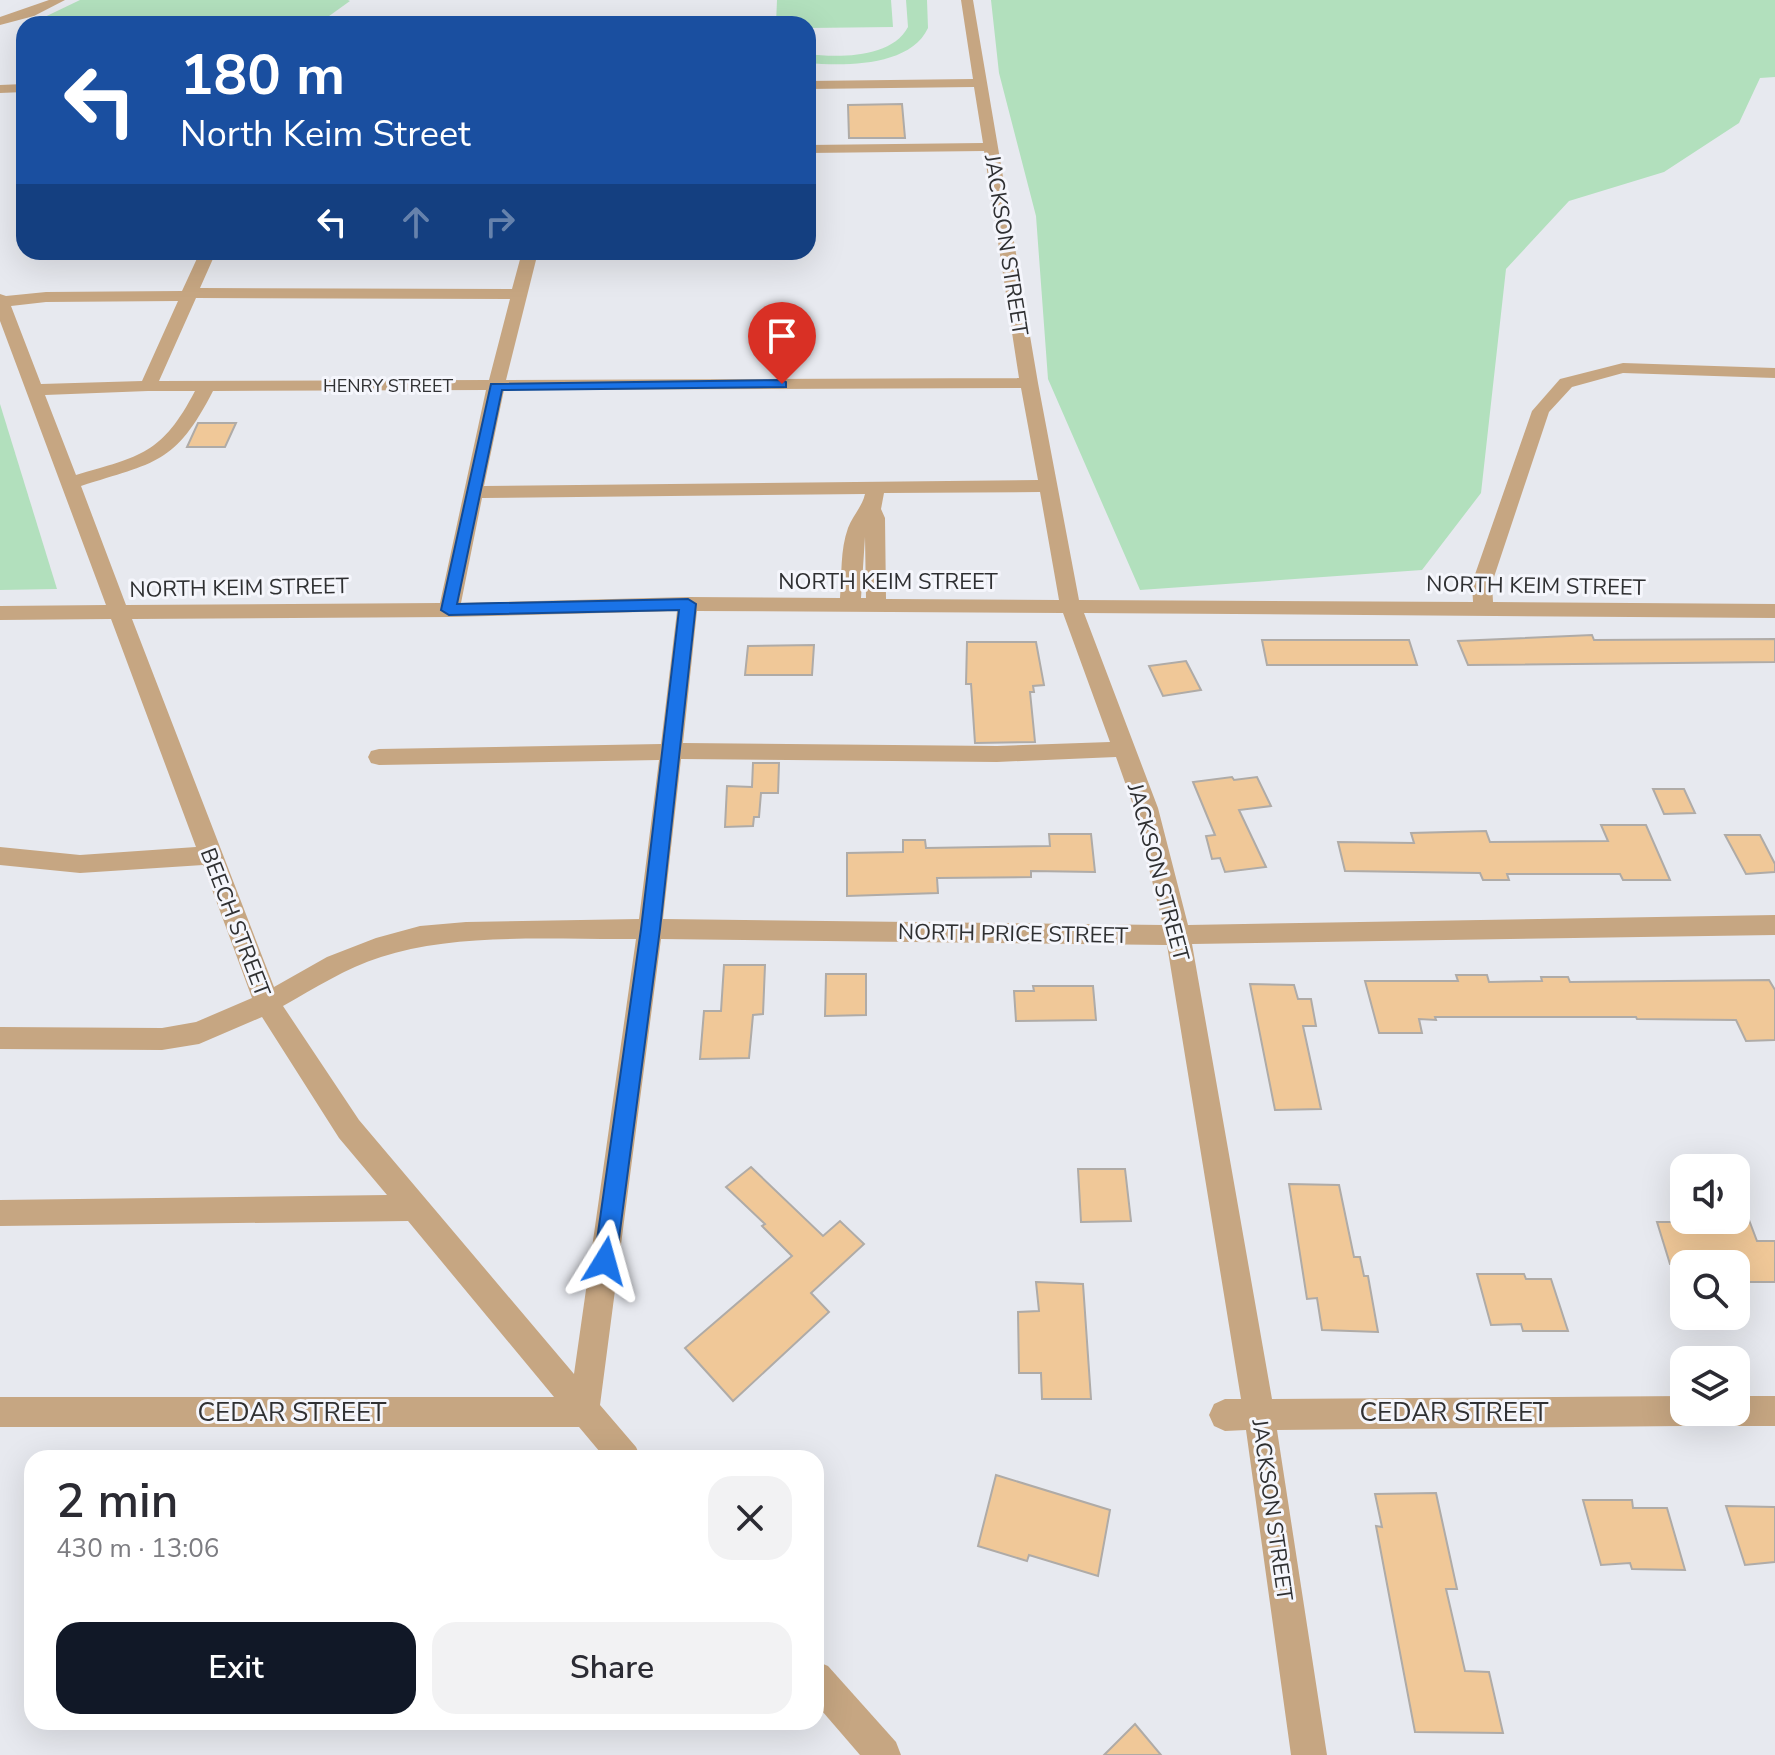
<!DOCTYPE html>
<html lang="en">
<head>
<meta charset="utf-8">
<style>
	body { margin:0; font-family:"Nunito Sans",sans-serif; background:#f2f2f3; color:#2b2b33; height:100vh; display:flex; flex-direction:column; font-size:30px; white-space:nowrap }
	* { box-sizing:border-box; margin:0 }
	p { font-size:26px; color:#7c7c81 }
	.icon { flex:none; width:44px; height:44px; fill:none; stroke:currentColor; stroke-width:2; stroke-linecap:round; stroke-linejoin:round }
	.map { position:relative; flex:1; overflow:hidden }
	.panel { position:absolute; left:24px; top:1450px; width:800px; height:280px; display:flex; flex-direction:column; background:#fff; border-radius:24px; box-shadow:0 8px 32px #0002 }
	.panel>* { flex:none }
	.guide { position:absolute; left:16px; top:16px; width:800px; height:244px; border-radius:24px; box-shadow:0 8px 32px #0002; background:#1a4fa0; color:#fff; overflow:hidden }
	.controls { position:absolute; left:1670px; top:1154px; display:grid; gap:16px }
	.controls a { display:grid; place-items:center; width:80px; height:80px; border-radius:16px; background:#fff; box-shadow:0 8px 32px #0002; font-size:40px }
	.pin { position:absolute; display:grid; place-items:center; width:68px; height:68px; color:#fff; margin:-82px -34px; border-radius:50% 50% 50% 0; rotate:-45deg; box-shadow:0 0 8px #0007 }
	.pin .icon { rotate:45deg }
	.me { position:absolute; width:88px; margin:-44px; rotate:8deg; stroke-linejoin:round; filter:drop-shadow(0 0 6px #0008) }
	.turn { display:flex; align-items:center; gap:28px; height:168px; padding:0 32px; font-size:36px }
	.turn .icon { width:104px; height:104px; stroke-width:2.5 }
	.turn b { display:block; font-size:56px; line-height:68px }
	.lanes { display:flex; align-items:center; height:76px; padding:0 32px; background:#0003; justify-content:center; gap:40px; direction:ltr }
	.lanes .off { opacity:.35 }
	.round { display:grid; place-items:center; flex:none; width:84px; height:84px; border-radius:24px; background:#f2f2f3 }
	.summary { display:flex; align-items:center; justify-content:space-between; height:136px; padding:0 32px }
	h1 { font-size:48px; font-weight:600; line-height:60px }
	.action { display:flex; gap:16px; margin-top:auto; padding:16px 32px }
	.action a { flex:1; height:92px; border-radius:24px; background:#111827; color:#fff; font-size:32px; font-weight:600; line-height:92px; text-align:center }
	.action a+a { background:#f2f2f3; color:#2b2b33 }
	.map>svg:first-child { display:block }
	.green { fill:#b2e0bd }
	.building { fill:#f0c898; stroke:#afaba7; stroke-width:2 }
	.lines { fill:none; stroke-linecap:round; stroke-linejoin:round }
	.minor { fill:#c6a682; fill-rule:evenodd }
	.route { fill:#1a73e8; stroke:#114b97; stroke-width:2 }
	.labels { text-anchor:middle; stroke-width:6; stroke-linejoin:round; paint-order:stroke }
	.far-street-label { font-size:18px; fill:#2f3032; stroke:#f5f6fc }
	.street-label { font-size:22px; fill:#2f3032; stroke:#f5f6fc }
	.near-street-label { font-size:26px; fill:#2f3032; stroke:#f5f6fc }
</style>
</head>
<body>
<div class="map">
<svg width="1775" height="1755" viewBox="0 0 1775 1755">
	<rect width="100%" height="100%" fill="#e7e9ef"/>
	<!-- green -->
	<g class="green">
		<path d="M80 0H348L350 1 318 24H30Z"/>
		<path d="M777 0H891L893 27 808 28V24H776Z"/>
		<path d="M906 0H927L928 28C910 67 844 66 808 63V54C838 58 892 58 908 27Z"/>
		<path d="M991 0H1775V77L1760 78 1739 123 1664 172 1569 201 1506 269 1481 493 1422 570 1140 590 1048 379 1036 216 999 73Z"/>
		<path d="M0 404 57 589 0 590Z"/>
	</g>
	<!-- building -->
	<g class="building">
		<path d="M902 104 905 138H849L848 105Z"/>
		<path d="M198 423H236L225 447H187Z"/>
		<path d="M1592 635 1594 640 1775 639V662L1468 665 1458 641Z"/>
		<path d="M1262 640H1409L1417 665H1267Z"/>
		<path d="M967 642H1036L1044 685 1033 686 1034 692H1030L1035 742 975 743 971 684H966Z"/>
		<path d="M814 645 812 675H745L748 646Z"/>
		<path d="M1186 661 1201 690 1163 696 1149 666Z"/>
		<path d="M753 763H779L778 793H761L759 817H754L753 826 725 827 727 786 752 787Z"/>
		<path d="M1232 777 1234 780 1257 777 1271 806 1239 810 1266 867 1225 872 1220 858 1212 859 1206 836 1215 835 1193 782Z"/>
		<path d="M1653 789H1684L1695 813 1664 814Z"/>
		<path d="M1601 825H1646L1670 880H1623L1620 874H1507L1509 880H1483L1480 873 1345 871 1338 842 1414 843 1411 833 1486 831 1490 842 1608 841Z"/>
		<path d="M1049 834H1091L1095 872 1031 871V877L937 878 938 893 847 896V853L903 852V840H925L926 848 1050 846Z"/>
		<path d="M1725 835H1760L1775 864V872L1746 874Z"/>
		<path d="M724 965H765L763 1014 753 1015 749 1058 700 1059 704 1011H721Z"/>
		<path d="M826 974H866V1015L825 1016Z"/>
		<path d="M1456 975H1487L1489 982 1542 981 1541 977H1568L1570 982 1769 980 1775 990V1040L1746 1041 1736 1020 1637 1019 1636 1017H1435L1436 1020 1419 1019 1422 1033H1379L1365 981H1458Z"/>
		<path d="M1250 984 1294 985 1298 999H1311L1316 1026H1303L1321 1109 1275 1110Z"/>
		<path d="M1033 986H1093L1096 1020 1016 1021 1014 991H1034Z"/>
		<path d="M751 1167 823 1236 840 1221 864 1244 811 1293 829 1312 733 1401 685 1348 792 1256 762 1226 765 1224 726 1187Z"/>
		<path d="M1078 1169H1125L1131 1221 1081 1222Z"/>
		<path d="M1289 1184 1339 1185 1354 1257H1360L1364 1276H1368L1378 1332 1322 1330 1317 1298 1307 1299Z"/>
		<path d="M1720 1220H1749L1757 1241H1775V1282H1736V1264H1670L1657 1222H1721Z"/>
		<path d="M1477 1274H1524L1526 1279H1551L1568 1331H1523L1521 1324 1491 1325Z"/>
		<path d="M1036 1282 1083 1284 1091 1399H1042L1041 1373H1019L1018 1312 1039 1311Z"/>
		<path d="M996 1475 1110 1510 1098 1576 1029 1555 1027 1561 978 1546Z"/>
		<path d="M1436 1493 1457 1589H1446L1465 1671 1489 1672 1503 1733 1415 1732 1376 1526 1382 1527 1375 1494Z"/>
		<path d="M1583 1500H1632L1633 1508H1667L1685 1570 1632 1569 1630 1563 1601 1565Z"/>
		<path d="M1726 1506 1775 1507V1562L1745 1565Z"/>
		<path d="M1135 1724 1161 1755H1104Z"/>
	</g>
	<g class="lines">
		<!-- minor -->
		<g class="minor">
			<path d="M49 0H65L34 16 0 25V17Z"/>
			<path d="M961 0H973L1038 383 1079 600 1473 602 1472 583 1532 411 1560 379 1623 363 1775 368V378L1623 373 1572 387 1549 412 1492 583 1493 602 1775 604V618L1084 613 1158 808 1188 925 1775 915V935L1192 944 1272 1399 1684 1396V1412H1699L1695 1422 1684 1426 1277 1430 1327 1755H1291L1246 1430 1225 1431 1214 1426 1209 1415 1214 1404 1225 1399H1241L1167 945 661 939 600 1405 636 1447 641 1458H605L579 1427H0V1397H554L408 1221 0 1226V1200L387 1195 339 1138 262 1017 199 1044 162 1050 0 1049V1027L162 1028 196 1022 252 998 203 865 80 873 0 865V847L80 855 196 847 111 619 0 620V606L106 605 0 321V294L6 296 46 292 182 291 200 252H216L200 288 512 289 522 252H538L506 380 1019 378 984 151 808 153V145L983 143 974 87 808 89V81L973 79ZM196 298 510 299 489 380 159 381ZM178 301 142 381 41 384 11 306 46 302ZM1021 388 1038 480 484 486 504 390ZM486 390 440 603 126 605 81 486C155 462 175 465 213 391ZM148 391H195C162 454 141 456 76 475L45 395ZM1040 492 1059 600 886 599 885 518 881 509 884 493ZM865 494C862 507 853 515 848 528 840 550 842 575 840 598L688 597 461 603 482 498ZM865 537 866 598H861ZM677 611 661 744 379 749 371 751 368 757 371 763 379 765 659 760 639 919 466 922 420 926 376 938 327 957 274 987 132 619 449 617ZM697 611 1063 613 1110 742 997 746 683 743ZM1116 757 1134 808 1163 925 663 919 681 759 997 762ZM636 939 574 1374 359 1120 283 1006C315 988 346 968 381 957 456 932 557 940 636 939Z"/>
			<path d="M24 84V92L0 93V85Z"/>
			<path d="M1736 1396H1775V1426H1736L1725 1422 1721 1412H1736Z"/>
			<path d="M816 1661 828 1666 896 1742 901 1755H860L816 1704Z"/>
		</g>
	</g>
	<!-- route -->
	<path class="route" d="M782 380 786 382V387L502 390 457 604 688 599 696 604 660 929 616 1261 613 1268 605 1271 597 1268 594 1261 641 929 679 610 449 615 441 610 491 384Z"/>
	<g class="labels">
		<!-- far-street labels -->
		<g class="far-street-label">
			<text x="388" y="392">HENRY STREET</text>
		</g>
		<!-- street labels -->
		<g class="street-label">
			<text transform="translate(1007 245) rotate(81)" y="8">JACKSON STREET</text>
			<text x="888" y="589">NORTH KEIM STREET</text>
			<text transform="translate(1536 585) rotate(1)" y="8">NORTH KEIM STREET</text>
			<text transform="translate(239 587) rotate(-1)" y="8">NORTH KEIM STREET</text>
			<text transform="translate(1159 872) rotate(75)" y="8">JACKSON STREET</text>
			<text transform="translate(236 922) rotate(69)" y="8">BEECH STREET</text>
			<text transform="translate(1013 933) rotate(1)" y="8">NORTH PRICE STREET</text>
			<text transform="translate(1273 1510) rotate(82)" y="8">JACKSON STREET</text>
		</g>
		<!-- near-street labels -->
		<g class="near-street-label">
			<text x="292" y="1421">CEDAR STREET</text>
			<text x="1454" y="1421">CEDAR STREET</text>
		</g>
	</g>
</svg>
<div class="controls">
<a><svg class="icon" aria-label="sound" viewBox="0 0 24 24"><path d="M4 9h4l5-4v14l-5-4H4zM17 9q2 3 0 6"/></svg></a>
<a><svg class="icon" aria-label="search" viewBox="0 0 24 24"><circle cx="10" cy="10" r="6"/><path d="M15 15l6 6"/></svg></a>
<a><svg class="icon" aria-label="layers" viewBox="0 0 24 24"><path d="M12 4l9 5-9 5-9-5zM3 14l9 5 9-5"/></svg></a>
</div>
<div class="pin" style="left:782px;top:384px;background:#d93025"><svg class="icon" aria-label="arrive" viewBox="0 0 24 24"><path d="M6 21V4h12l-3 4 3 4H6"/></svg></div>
<svg class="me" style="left:605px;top:1261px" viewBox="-20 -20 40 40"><path d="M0-17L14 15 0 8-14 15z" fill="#1a73e8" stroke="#fff" stroke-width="4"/></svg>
<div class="guide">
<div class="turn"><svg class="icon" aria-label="left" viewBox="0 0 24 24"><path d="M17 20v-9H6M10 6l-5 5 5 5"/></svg><div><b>180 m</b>North Keim Street</div></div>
<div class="lanes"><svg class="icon" aria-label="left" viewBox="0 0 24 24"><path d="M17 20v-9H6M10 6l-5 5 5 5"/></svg><svg class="icon off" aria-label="ahead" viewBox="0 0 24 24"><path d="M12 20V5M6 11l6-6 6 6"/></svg><svg class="icon off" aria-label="right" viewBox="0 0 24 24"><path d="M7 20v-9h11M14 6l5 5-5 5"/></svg></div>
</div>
<section class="panel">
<div class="summary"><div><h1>2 min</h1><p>430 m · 13:06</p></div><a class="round"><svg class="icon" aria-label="close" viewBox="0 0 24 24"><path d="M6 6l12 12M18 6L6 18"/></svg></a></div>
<div class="action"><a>Exit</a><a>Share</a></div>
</section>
</div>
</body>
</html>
